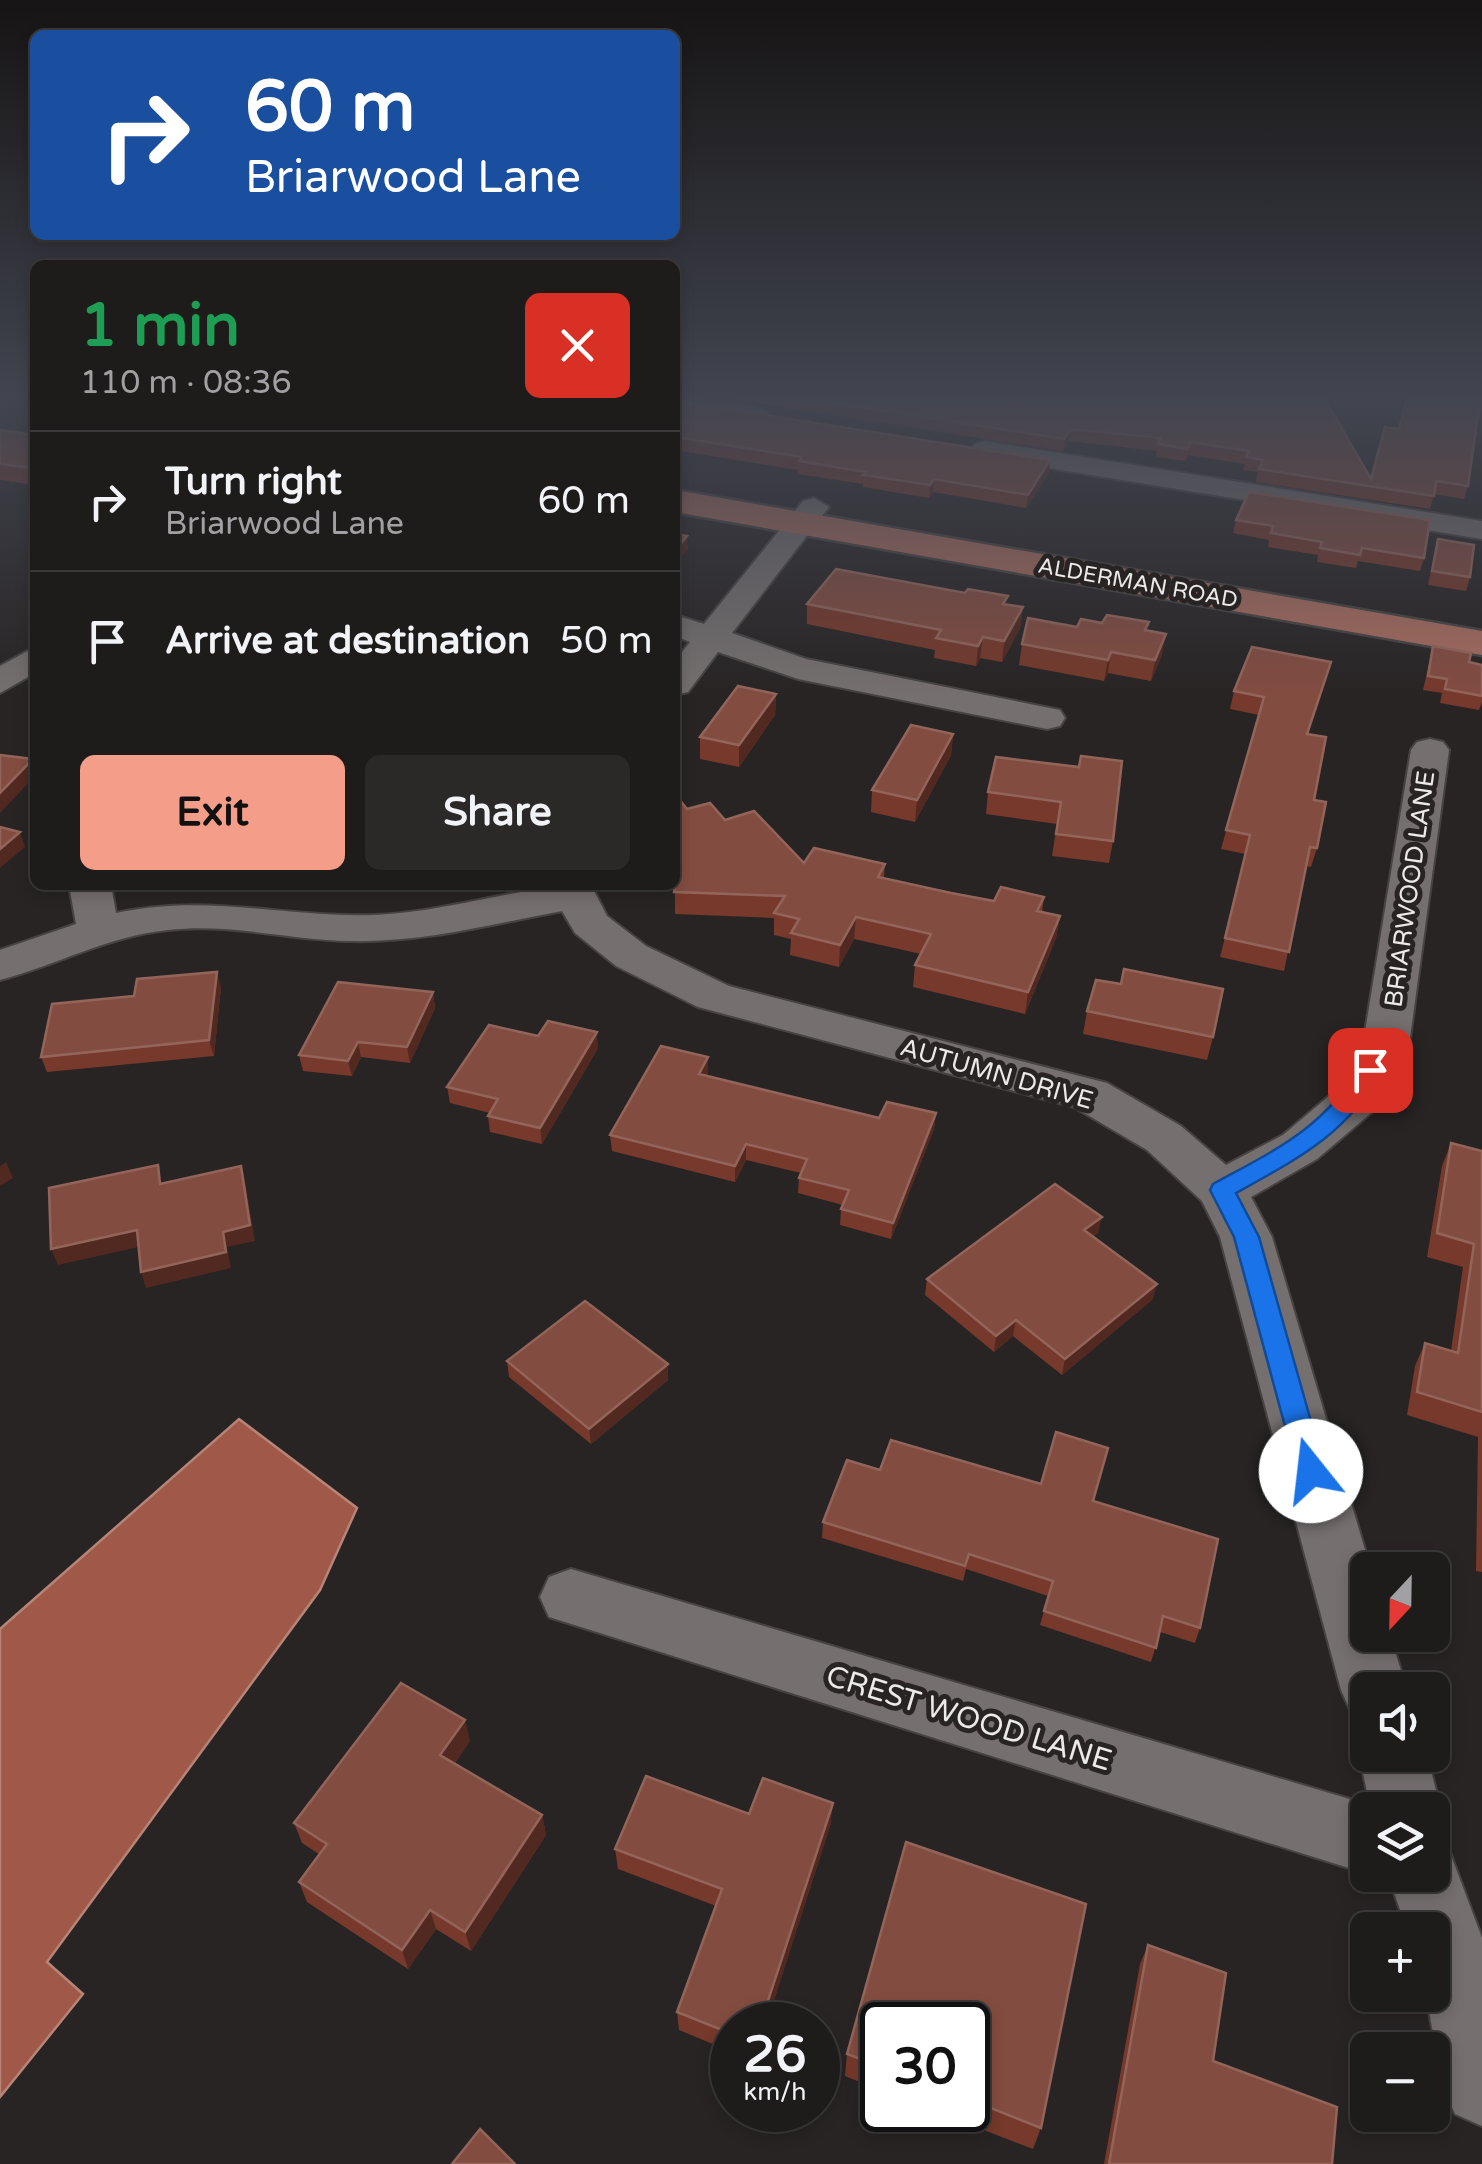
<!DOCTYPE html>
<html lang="en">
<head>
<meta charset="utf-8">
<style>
	body { margin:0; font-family:"Varela Round",sans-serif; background:#2b2828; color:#f1f3f6; height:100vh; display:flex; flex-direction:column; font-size:38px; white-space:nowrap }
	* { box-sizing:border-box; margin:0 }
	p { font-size:32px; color:#a1a1a3 }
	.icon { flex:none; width:55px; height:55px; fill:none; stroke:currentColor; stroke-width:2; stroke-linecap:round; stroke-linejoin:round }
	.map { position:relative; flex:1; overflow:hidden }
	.panel { position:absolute; left:30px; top:260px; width:650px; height:630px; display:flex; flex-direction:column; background:#1e1b1b; border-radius:15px; box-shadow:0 5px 15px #0003,0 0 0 2px #3c393a }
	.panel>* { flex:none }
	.guide { position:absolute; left:30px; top:30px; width:650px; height:210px; border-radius:15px; box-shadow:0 5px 15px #0003,0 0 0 2px #3c393a; background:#1a4fa0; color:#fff; overflow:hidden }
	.needle { width:65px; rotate:202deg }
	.controls { position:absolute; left:1350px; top:1552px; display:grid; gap:20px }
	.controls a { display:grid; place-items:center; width:100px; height:100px; border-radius:15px; background:#1e1b1b; box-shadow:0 5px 15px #0003,0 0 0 2px #3c393a; font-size:50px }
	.speed { position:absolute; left:710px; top:2002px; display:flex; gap:20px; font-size:50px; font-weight:700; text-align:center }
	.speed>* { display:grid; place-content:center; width:130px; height:130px; border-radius:50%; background:#1e1b1b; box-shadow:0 5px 15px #0003,0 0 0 2px #3c393a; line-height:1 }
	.speed small { font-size:25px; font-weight:400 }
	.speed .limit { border:5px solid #111; border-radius:15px; background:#fff; color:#111 }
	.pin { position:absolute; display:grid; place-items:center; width:85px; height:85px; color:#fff; margin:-42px; border-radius:20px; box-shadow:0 5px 15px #0006 }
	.me { position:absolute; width:110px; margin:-55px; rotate:344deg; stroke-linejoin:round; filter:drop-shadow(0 0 8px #0008) }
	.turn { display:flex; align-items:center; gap:35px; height:210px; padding:0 50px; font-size:45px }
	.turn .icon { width:130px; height:130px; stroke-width:2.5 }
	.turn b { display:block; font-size:70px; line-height:85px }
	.round { display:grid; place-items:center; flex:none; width:105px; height:105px; border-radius:15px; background:#2b2828 }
	.head { display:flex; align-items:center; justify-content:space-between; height:170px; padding:0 50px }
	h1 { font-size:60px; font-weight:800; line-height:75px; color:#1e9e55 }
	.action { display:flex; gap:20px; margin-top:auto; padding:20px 50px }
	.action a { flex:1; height:115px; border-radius:15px; background:#f49e89; color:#111; font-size:40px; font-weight:800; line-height:115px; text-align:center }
	.action a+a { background:#2b2828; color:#f1f3f6 }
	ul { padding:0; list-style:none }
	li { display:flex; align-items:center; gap:30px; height:140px; padding:0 50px; border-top:2px solid #3c393a }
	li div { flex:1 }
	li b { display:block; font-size:38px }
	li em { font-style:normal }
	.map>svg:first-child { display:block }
	.water { fill:#a05948; stroke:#b78478; stroke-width:2.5 }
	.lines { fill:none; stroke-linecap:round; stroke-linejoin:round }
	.minor-casing { stroke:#464342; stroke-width:4 }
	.major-casing { stroke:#464342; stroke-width:5 }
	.minor { fill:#75706f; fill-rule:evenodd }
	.major { fill:#a76c5e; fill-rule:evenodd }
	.wall { fill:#76392b }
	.shaded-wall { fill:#512920 }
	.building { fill:#834c40; stroke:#93655a; stroke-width:2.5 }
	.route { fill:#1a73e8; stroke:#114b97; stroke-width:2.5 }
	.labels { text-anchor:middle; stroke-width:10; stroke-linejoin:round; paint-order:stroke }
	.far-street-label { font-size:22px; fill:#ece9e9; stroke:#282424 }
	.street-label { font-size:25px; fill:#ece9e9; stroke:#282424 }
	.near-street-label { font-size:30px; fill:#ece9e9; stroke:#282424 }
</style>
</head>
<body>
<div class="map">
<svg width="1482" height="2164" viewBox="0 0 1482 2164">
	<rect width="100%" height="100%" fill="#282424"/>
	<!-- water -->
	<path class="water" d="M239 1419 357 1508 320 1590 47 1962 83 1994 0 2097V1629Z"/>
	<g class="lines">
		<defs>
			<g id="minor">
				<path d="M675 394 755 406 769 414 755 422 675 409Z"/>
				<path d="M985 441 1482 521V539L975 456 971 450 975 444Z"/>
				<path d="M814 498 829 507 732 633 806 659 1060 710 1065 718 1060 726 1047 729 798 679 718 652 688 692 675 695V661L690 642 675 636V615L704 624 803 501Z"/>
				<path d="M35 647V673L0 693V666Z"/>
				<path d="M1430 739 1443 742 1449 750 1410 1038 1371 1113 1317 1159 1251 1197 1272 1237 1371 1570H1368V1635H1390L1407 1690H1368V1718L1351 1712 1341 1690 1220 1237 1202 1201 1147 1150 1074 1107 698 1007 616 966 575 933 562 911C492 924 422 943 351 941 289 940 230 923 168 930 108 936 57 965 0 980V950L76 924 69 885H111L116 913C208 893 285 918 375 915 449 912 522 885 591 885L607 916 646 946 729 986 1107 1083 1181 1126 1226 1165 1283 1135 1336 1090 1364 1038 1411 750 1417 742Z"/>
				<path d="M571 1569 1370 1805 1359 1755 1368 1736V1755H1427L1441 1810 1432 1829V1810H1368V1874L549 1617 540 1597 549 1577Z"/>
				<path d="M1432 1843 1449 1850 1482 1938V2126L1455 2114 1443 2087 1426 1995H1432V1930H1407L1388 1875H1432Z"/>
			</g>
			<path id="major" d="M675 490 1482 631V655L675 512Z"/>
		</defs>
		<!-- minor casing -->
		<use href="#minor" class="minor-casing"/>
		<!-- major casing -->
		<use href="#major" class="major-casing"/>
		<!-- minor -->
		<use href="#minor" class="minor"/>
		<!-- major -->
		<use href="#major" class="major"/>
	</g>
	<!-- wall -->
	<g class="wall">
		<path d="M719 394H1322L1371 479 1385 427 1468 486 1464 499 1434 494 1430 509 1256 482 1258 472 1243 470 1245 464 1188 455 1185 461 1156 457 1157 451 1069 441 1063 451 719 397Z"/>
		<path d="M675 409 1050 460 1049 473 1026 508 933 492 929 498 863 487V484L798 474V470L675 450Z"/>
		<path d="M0 430 35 435V485L0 480Z"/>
		<path d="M1249 492 1424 558 1420 571 1358 561 1356 568 1317 562 1318 555 1268 547 1269 540 1233 533 1236 520Z"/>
		<path d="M1438 539 1470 577 1466 591 1428 585Z"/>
		<path d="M807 604 1007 605 1023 607 1020 628 1002 662 980 658 976 666 934 658 935 650 807 624Z"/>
		<path d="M1077 627 1147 631 1162 655 1151 681 1108 673 1104 681 1019 665 1022 644Z"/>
		<path d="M1433 646 1469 662 1482 665V702L1479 710 1440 703 1442 693 1423 690Z"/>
		<path d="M1331 662 1308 734 1317 848 1311 867 1306 866 1284 971 1220 957 1246 854 1221 849 1259 715 1230 709 1234 691Z"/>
		<path d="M776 694 775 715 739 767 700 759V737Z"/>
		<path d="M953 734 951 755 915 822 871 812 872 790Z"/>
		<path d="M1079 767 1113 841 1109 863 1052 856 1057 824 986 814 988 792Z"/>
		<path d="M675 800 687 809 725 820 804 863 885 864 884 878 994 901 1044 897 1042 912 1060 916 1056 938 1025 1014 913 987 915 965 921 954 854 939 839 967 790 955 791 939 774 935V918L675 914Z"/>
		<path d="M1121 984 1213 1037 1207 1060 1083 1034 1087 1011Z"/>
		<path d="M221 987 214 1056 47 1072 41 1057Z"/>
		<path d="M433 992 435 1008 410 1063 361 1057 352 1076 303 1071 299 1055Z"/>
		<path d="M538 1036 598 1048 542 1144 490 1132 488 1116 490 1113 450 1103 447 1087Z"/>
		<path d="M708 1073 707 1076 879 1118 936 1113 934 1129 891 1239 840 1225 841 1209 843 1205 798 1193 799 1178 801 1173 746 1160 735 1182 612 1151 610 1135Z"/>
		<path d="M1451 1143 1482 1151V1572L1476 1571 1478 1437 1407 1415 1415 1366 1425 1343 1451 1351 1463 1267 1427 1257 1442 1166Z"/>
		<path d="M1098 1233 1093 1236 1153 1299 1062 1375 1013 1336 994 1352 925 1295 927 1279Z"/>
		<path d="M507 1361 668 1364V1380L591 1444 509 1377Z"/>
		<path d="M880 1470 1094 1501 1200 1628 1195 1643 1160 1632 1151 1662 1040 1625 1048 1596 966 1569 963 1581 822 1538 823 1522Z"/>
		<path d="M470 1741 454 1764 542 1815 546 1835 471 1951 436 1929 408 1969 307 1902 299 1882 319 1854 302 1843 294 1823Z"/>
		<path d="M749 1814 831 1823 766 2025H732V2052L679 2030 677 2012 716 1906 618 1869 615 1849Z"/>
		<path d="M906 1842 1086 1904 1041 2128 1033 2149 932 2110H968V2025H882V2091L845 2076 847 2054Z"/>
		<path d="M1148 1945 1213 2061 1332 2164H1104L1140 1964Z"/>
	</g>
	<!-- shaded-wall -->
	<g class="shaded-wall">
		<path d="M1071 429 1069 441 1063 451 1064 439Z"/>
		<path d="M1050 460 1049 473 1026 508 1028 495Z"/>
		<path d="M934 479 933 492 929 498 930 485Z"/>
		<path d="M687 536 688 550 675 564V550Z"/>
		<path d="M1023 607 1020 628 1002 662 1004 641Z"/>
		<path d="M1166 634 1162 655 1151 681 1155 660Z"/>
		<path d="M983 637 980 658 976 666 978 646Z"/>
		<path d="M1111 652 1108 673 1104 681 1108 660Z"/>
		<path d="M776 694 775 715 739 767V745Z"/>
		<path d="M953 734 951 755 915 822 917 800Z"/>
		<path d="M33 759 35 766V776L0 813V793Z"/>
		<path d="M20 832 25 847 0 868V849Z"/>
		<path d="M1060 916 1056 938 1025 1014 1028 992Z"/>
		<path d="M856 917 854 939 839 967 840 945Z"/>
		<path d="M217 972 221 987 214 1056 209 1040Z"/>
		<path d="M433 992 435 1008 410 1063 407 1047Z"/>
		<path d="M597 1032 598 1048 542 1144 540 1128Z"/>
		<path d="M358 1042 361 1057 352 1076 348 1061Z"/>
		<path d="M708 1057V1073L699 1090V1074Z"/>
		<path d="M936 1113 934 1129 891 1239 893 1223Z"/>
		<path d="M746 1144V1160L735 1182V1166Z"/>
		<path d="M6 1162 13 1178 0 1186V1166Z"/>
		<path d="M241 1166 245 1181 255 1241 227 1247 231 1268 146 1288 141 1272 223 1232Z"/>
		<path d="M1102 1217 1098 1233 1081 1246 1084 1230Z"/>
		<path d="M137 1230 143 1246 58 1265 51 1249Z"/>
		<path d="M1157 1284 1153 1299 1062 1375 1065 1359Z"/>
		<path d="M1016 1320 1013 1336 994 1352 996 1336Z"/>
		<path d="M668 1364V1380L591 1444 589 1429Z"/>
		<path d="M465 1720 470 1741 445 1776 440 1755Z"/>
		<path d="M833 1803 831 1823 766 2025H760Z"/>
		<path d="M542 1815 546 1835 471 1951 465 1932Z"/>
		<path d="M430 1910 436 1929 408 1969 402 1950Z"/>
	</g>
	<!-- building -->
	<g class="building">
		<path d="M777 394H1322L1371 479 1385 427 1399 429 1408 394H1481L1468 486 1436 481 1434 496 1259 469 1263 460 1246 457 1249 451 1190 442 1187 449 1158 444 1161 438 1071 429 1064 439Z"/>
		<path d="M690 403 1050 460 1028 495 934 479 930 485 863 475 866 472 799 461 802 457 675 437V409H680Z"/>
		<path d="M0 430 35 435V466L32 468 0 464Z"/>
		<path d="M1249 492 1430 520 1424 558 1362 548 1360 555 1320 548 1322 542 1271 533 1273 526 1236 520Z"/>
		<path d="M675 534 687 536 675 550Z"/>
		<path d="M1438 539 1474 545 1470 577 1432 571Z"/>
		<path d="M836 569 965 593 968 589 1008 596 1003 604 1023 607 1004 641 983 637 978 646 936 638 941 630 807 604Z"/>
		<path d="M1107 615 1149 622 1145 630 1166 634 1155 660 1111 652 1108 660 1022 644 1028 618 1077 627 1081 619 1102 623Z"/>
		<path d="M1433 646 1471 653 1469 662 1482 665V696L1445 689 1447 679 1428 676Z"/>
		<path d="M1252 647 1331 662 1307 734 1326 737 1314 800 1326 802 1317 848 1310 847 1289 952 1225 938 1250 835 1226 830 1264 697 1234 691Z"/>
		<path d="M738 686 776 694 739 745 700 737Z"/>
		<path d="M911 725 953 734 917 800 872 790Z"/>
		<path d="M0 755 33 759 0 793Z"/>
		<path d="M1081 756 1122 761 1113 841 1056 834 1061 802 988 792 996 757 1079 767Z"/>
		<path d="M679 799 687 809 710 803 725 820 754 811 804 863 814 848 885 864 878 877 951 893 994 901 1001 887 1044 897 1037 911 1060 916 1028 992 915 965 931 934 856 917 840 945 791 933 799 919 774 913 785 896 674 892 678 869 675 865V800Z"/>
		<path d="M0 827 20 832 0 849Z"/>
		<path d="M1124 969 1223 989 1213 1037 1087 1011 1096 980 1121 984Z"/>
		<path d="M217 972 209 1040 41 1057 52 1004 134 996 137 979Z"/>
		<path d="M338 982 433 992 407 1047 358 1042 348 1061 299 1055Z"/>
		<path d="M548 1021 597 1032 540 1128 488 1116 498 1099 447 1087 489 1025 538 1036Z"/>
		<path d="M661 1046 708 1057 699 1074 879 1118 887 1102 936 1113 893 1223 841 1209 849 1190 799 1178 807 1159 746 1144 735 1166 610 1135Z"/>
		<path d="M1451 1143 1482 1151V1412L1417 1392 1425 1343 1458 1353 1474 1244 1437 1233Z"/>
		<path d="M158 1165 160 1184 241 1166 250 1225 223 1232 226 1252 141 1272 137 1230 51 1249 49 1188Z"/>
		<path d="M1055 1184 1102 1217 1084 1230 1157 1284 1065 1359 1016 1320 996 1336 927 1279Z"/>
		<path d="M585 1301 668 1364 589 1429 507 1361Z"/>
		<path d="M1056 1432 1108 1448 1093 1501 1218 1539 1200 1628 1163 1616 1156 1648 1044 1611 1053 1581 969 1554 965 1566 823 1522 847 1460 880 1470 891 1440 1041 1484Z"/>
		<path d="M401 1683 465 1720 440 1755 542 1815 465 1932 430 1910 402 1950 299 1882 327 1844 294 1823Z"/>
		<path d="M646 1776 749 1814 763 1778 833 1803 760 2025H732V2034L677 2012 722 1889 615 1849Z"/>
		<path d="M906 1842 1086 1904 1041 2128 968 2099V2025H882V2067L847 2054Z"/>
		<path d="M1148 1945 1226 1973 1213 2061 1337 2107 1332 2164H1109Z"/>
		<path d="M480 2129 515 2164H452Z"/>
	</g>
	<!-- sky -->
	<linearGradient id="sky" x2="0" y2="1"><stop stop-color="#161414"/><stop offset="0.57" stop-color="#424550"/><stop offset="1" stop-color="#424550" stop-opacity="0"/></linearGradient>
	<rect width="1482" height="697" fill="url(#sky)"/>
	<!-- route -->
	<path class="route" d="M1370 1062 1382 1070C1348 1134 1297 1159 1236 1193L1259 1237 1325 1471 1321 1479 1311 1483 1301 1479 1297 1471 1234 1237 1210 1190 1213 1184C1277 1149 1324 1128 1362 1064Z"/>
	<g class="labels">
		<!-- far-street labels -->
		<g class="far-street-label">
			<text transform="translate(1138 582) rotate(10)" y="8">ALDERMAN ROAD</text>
		</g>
		<!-- street labels -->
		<g class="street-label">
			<text transform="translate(1409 889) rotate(-82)" y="9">BRIARWOOD LANE</text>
			<text transform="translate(997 1073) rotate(16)" y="9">AUTUMN DRIVE</text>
		</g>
		<!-- near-street labels -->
		<g class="near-street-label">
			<text transform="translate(969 1718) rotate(17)" y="10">CREST WOOD LANE</text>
		</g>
	</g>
</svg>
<div class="controls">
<a><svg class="needle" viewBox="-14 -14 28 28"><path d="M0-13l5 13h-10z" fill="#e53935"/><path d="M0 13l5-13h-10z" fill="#a1a1a3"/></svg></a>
<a><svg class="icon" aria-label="sound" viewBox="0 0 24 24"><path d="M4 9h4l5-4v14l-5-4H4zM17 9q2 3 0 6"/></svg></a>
<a><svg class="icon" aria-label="layers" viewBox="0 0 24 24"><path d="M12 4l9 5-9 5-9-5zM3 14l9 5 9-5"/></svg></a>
<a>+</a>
<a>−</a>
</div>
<div class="speed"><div>26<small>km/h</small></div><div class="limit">30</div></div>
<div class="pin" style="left:1370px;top:1070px;background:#d93025"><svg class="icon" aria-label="arrive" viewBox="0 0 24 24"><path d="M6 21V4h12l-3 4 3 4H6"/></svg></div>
<svg class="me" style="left:1311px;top:1471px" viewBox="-20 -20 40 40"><circle r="19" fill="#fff"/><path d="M0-13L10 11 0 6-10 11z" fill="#1a73e8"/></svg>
<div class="guide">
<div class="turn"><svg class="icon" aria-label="right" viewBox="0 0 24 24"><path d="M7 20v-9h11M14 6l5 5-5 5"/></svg><div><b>60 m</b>Briarwood Lane</div></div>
</div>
<section class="panel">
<div class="head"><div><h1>1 min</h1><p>110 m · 08:36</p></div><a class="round" style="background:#d93025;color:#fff"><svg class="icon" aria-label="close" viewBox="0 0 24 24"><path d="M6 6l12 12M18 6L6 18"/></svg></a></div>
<ul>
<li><svg class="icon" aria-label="right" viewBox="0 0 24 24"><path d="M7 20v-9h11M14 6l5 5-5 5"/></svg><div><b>Turn right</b><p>Briarwood Lane</p></div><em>60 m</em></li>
<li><svg class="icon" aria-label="arrive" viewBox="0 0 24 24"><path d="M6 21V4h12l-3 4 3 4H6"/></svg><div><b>Arrive at destination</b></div><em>50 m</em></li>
</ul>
<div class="action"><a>Exit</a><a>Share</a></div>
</section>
</div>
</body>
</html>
